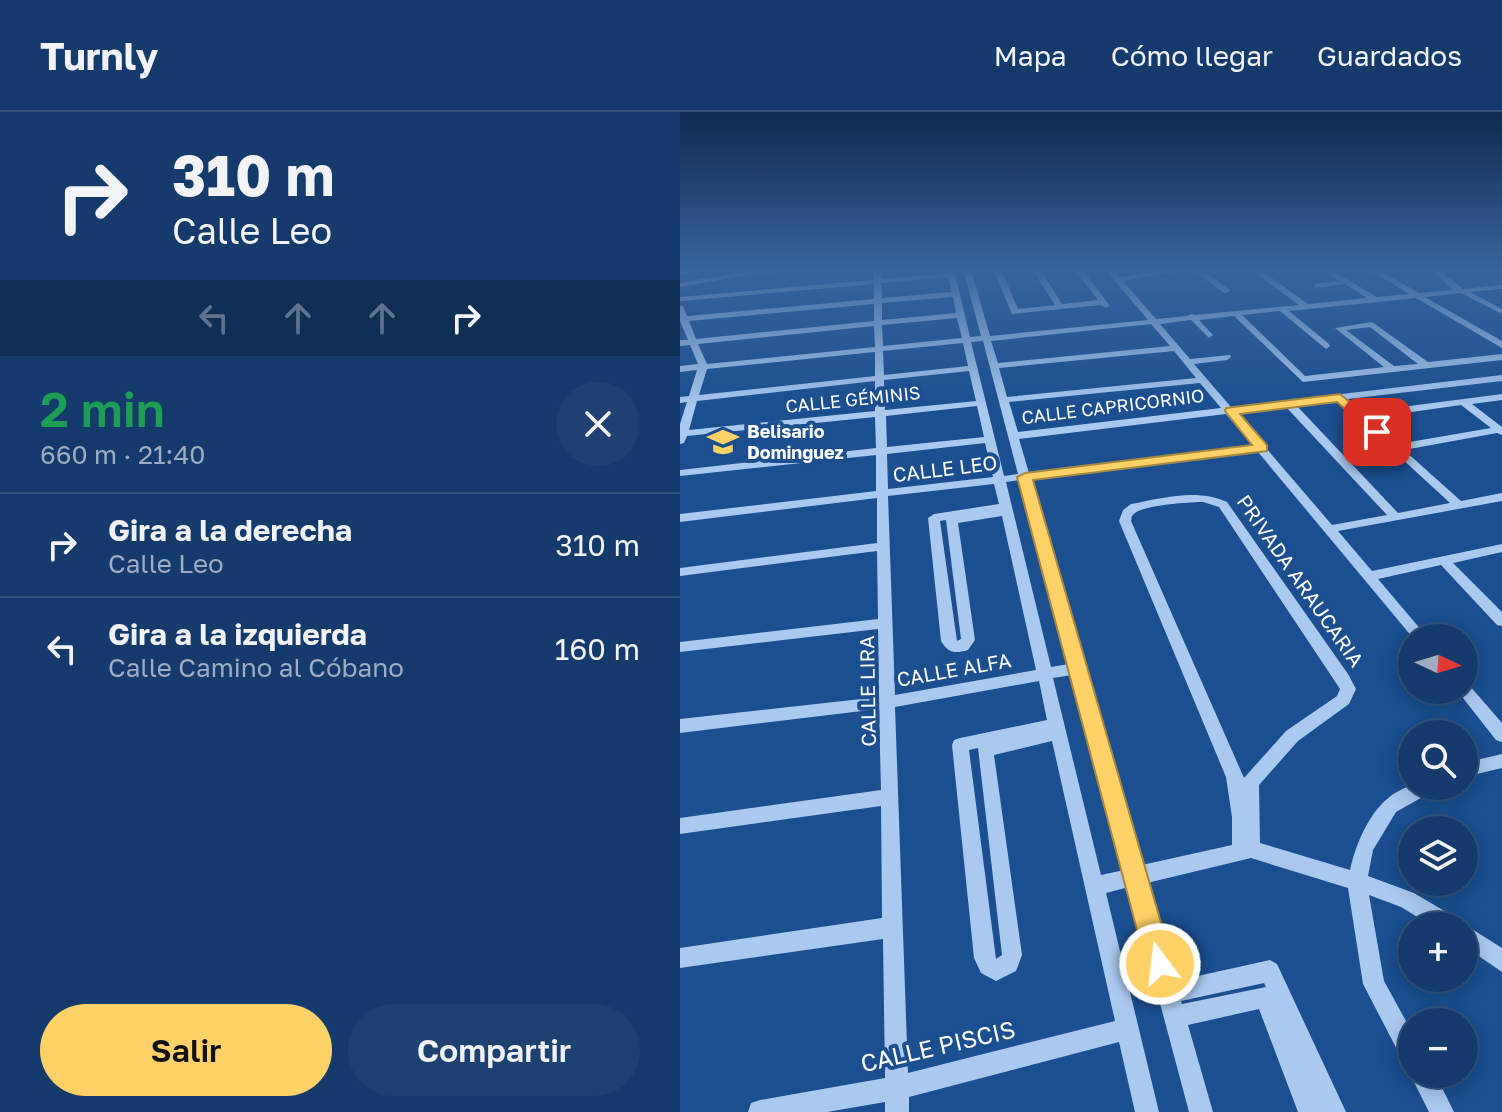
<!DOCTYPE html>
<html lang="es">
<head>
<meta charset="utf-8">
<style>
	body { margin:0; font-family:"Golos Text",sans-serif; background:#1d4271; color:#f1f3f6; height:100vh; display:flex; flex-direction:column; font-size:30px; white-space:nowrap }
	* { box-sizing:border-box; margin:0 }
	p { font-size:26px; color:#9dadc1 }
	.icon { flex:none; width:44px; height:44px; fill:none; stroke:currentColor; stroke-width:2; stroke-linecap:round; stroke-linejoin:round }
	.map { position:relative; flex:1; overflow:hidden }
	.details { display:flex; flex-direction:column; background:#143b6b; width:680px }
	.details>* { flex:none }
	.guide { background:#143b6b; color:#f1f3f6; overflow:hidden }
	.needle { width:52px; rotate:94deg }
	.buttons { position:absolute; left:718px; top:512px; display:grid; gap:16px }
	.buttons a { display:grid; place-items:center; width:80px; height:80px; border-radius:50%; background:#143b6b; box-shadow:0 4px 20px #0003,0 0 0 2px #33557e; font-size:40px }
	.pin { position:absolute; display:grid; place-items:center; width:68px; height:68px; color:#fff; margin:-34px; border-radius:16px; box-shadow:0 4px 12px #0006 }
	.me { position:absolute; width:88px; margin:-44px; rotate:345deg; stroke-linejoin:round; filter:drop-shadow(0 0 6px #0008) }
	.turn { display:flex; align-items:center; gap:28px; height:168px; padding:0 40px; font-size:36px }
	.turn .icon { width:104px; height:104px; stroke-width:2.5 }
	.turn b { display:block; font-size:56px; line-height:68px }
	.lanes { display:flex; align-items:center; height:76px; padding:0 40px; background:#0003; justify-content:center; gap:40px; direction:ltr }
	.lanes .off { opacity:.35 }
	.round { display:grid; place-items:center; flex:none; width:84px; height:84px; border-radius:42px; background:#1d4271 }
	.headline { display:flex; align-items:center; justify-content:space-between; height:136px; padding:0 40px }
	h1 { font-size:48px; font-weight:600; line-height:60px; color:#1e9e55 }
	.cta { display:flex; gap:16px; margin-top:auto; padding:16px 40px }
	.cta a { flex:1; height:92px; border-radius:48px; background:#ffd166; color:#111; font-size:32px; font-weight:600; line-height:92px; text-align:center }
	.cta a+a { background:#1d4271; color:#f1f3f6 }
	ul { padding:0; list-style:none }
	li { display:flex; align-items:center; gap:24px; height:104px; padding:0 40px; border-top:2px solid #33557e }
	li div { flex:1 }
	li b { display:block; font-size:30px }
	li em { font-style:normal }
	header { display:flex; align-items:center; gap:48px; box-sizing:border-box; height:112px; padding:0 40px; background:#143b6b; border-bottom:2px solid #33557e }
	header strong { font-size:38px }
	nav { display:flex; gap:44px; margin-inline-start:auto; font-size:28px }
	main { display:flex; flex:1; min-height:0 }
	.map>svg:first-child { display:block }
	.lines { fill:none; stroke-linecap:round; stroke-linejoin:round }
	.minor { fill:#a9c9ee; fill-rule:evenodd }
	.major { fill:#f0f6ff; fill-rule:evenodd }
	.route { fill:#ffd166; stroke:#a68842; stroke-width:2 }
	.labels { text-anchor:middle; stroke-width:8; stroke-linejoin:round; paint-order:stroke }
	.far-street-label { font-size:18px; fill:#fff; stroke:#1b4f8f }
	.far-poi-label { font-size:18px; font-weight:bold; fill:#fff; stroke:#1b4f8f; text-anchor:start }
	.street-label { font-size:20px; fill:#fff; stroke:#1b4f8f }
	.near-street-label { font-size:24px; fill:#fff; stroke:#1b4f8f }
</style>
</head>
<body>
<header>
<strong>Turnly</strong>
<nav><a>Mapa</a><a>Cómo llegar</a><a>Guardados</a></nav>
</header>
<main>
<section class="details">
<div class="guide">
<div class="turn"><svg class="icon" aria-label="right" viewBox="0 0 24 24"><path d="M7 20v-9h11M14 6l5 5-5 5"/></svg><div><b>310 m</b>Calle Leo</div></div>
<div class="lanes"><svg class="icon off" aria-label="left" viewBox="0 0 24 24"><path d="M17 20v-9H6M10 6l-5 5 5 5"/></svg><svg class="icon off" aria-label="ahead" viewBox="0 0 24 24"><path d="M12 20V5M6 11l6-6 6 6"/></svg><svg class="icon off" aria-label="ahead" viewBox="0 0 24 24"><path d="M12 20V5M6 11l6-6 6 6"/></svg><svg class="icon" aria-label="right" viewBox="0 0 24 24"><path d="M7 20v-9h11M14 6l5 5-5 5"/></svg></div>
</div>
<div class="headline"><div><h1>2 min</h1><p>660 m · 21:40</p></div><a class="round"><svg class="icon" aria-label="close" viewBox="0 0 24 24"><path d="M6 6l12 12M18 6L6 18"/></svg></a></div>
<ul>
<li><svg class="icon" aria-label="right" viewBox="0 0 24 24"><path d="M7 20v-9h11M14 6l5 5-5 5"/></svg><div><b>Gira a la derecha</b><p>Calle Leo</p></div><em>310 m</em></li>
<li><svg class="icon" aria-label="left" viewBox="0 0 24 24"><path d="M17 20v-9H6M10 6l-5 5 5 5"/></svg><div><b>Gira a la izquierda</b><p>Calle Camino al Cóbano</p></div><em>160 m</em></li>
</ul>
<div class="cta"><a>Salir</a><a>Compartir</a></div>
</section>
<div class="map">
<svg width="822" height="1000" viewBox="0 0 822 1000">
	<rect width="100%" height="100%" fill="#1b4f8f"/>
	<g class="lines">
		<!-- minor -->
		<g class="minor">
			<path d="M6 157H50L46 159H10Z"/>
			<path d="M78 157H138L134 159 80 161 0 175V171Z"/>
			<path d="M193 157H201V167L267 161 266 157H274L290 225 301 224 283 157H291L310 224 468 208 425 157H433L439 165 494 157H521L551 179 544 181 512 157 443 169 476 207 507 204 511 202 515 203 619 193 570 157H579L628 192 687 186 665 172 635 176V172L659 169 641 157H650L697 185 729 182 688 157H697L739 181 773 178 750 157H758L783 177 822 173V177L790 180 822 197V202L781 181 745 185 822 229V236L736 186 609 199 649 232 650 234 646 237 600 199 562 203 625 264 704 255 655 216 692 210 748 250 822 242V248L623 270 554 204 519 208 533 223 529 226 511 208 480 212 510 247 550 243 551 245 547 248 514 252 551 295 822 263V269L668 287 683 300 822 282V288L792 292 822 315V323L817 321 724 338 781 389 822 381V389L658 419 692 459 822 432V440L773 451 822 500V514L817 513 761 453 698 467 748 526H733L578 340 351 367 462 753 552 733V705L546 665 439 409 443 398 451 392C482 386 517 376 547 390L668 562 676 577 669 592 618 629 579 673 580 731 670 758C677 726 696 683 731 674 737 672 748 674 756 674L753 679 716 700 693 738 688 764 734 781 778 807 781 813 784 812 822 836V860L784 834V814H752L721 795 689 783 704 869 732 920V954L724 951 683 872 668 776 571 746 467 771 495 869 590 848 597 852 666 1000H618L579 897 508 913 533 1000H509L449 775 426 781 479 1000H455L439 930 229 985V1000H205V990L147 1000H68L71 991 80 988 205 966 203 827 0 856V836L202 806 201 694 0 722V706L201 678 199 597 0 621V607L199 585 198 517 0 540V530L198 507 197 439 0 464V456L197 431V386L0 410V402L196 379V343L0 364V358L196 336 195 305 7 324 4 331 0 332V312L7 290 0 291V285L9 284 17 258 0 260V254L18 252 10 233 0 234V228H8L0 209V194H3L7 204 194 187V172L0 189V185L194 168ZM268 165 272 180 202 186 201 171ZM273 185 276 201 202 208V191ZM194 192V209L16 227 9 209ZM277 206 282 226 203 234 202 213ZM471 212 490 234 318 251 311 229ZM194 214 195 235 27 252 18 232ZM690 215 738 252 714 254 666 218ZM303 229 338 362 324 364 291 230ZM283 231 288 254 204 263 203 239ZM494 239 516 266 327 285 319 256ZM195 240V264L19 283 27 257ZM289 259 296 289 205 298 204 268ZM195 269V299L9 318 17 289ZM520 271 541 296 338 320 329 290ZM658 288 770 391 718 401 616 293ZM781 293 811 316 718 332 689 306ZM297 294 304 325 207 335 206 304ZM606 295 707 403 652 413 556 301ZM546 302 573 334 349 361 339 327ZM305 331 313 365 208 377 207 342ZM340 368 389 552 371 555 326 370ZM314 372 319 392 254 402 248 406 261 529C268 541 275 542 288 538L295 528 278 411 322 404 356 558 215 583 208 384ZM523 390 539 395 660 577 657 584 606 619 564 666 451 409C452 407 451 404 453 403 459 393 511 390 523 390ZM266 408 281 527 277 529 260 409ZM392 563 444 758 421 763 373 566ZM359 569 367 608 280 626 274 628 272 633 294 846 301 861 316 869 336 859 342 843 314 643 372 629 435 909 228 961 215 595ZM298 636 322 843 316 847 289 638ZM584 871 586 875 502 892 501 889Z"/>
			<path d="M313 157H321L338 197 375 193 352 157H360L382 192 418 188 394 157H402L430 194 426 196 421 193 332 202Z"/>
			<path d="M784 571 789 573 822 611V630L816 628 779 581 777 578H784Z"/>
			<path d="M822 642V656L784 665V651Z"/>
			<path d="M732 958V962H755L774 1000H749L730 962Z"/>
		</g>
		<!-- major -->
		<path class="major" d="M0 157H21L0 163Z"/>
	</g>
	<!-- sky -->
	<linearGradient id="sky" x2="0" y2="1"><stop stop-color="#0f2b4f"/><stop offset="0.53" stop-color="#39639b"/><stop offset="1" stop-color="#39639b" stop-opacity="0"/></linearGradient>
	<rect width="822" height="297" fill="url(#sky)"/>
	<!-- route -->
	<path class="route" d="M660 282 702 317V322H693L657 290 560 302 587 333V339L353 368 493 852 489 861 480 865 470 861 466 852 337 365 345 361 572 333 545 299 546 296Z"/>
	<!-- icons -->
	<defs>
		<symbol id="school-bare" viewBox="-9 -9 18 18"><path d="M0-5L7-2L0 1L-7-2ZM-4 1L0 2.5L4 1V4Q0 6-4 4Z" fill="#ffd166" stroke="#1b4f8f" stroke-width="2.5" paint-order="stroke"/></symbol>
	</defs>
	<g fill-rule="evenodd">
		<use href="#school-bare" x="21" y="308" width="44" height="44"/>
	</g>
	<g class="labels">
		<!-- far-street labels -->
		<g class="far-street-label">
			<text transform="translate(173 288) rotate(-6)" y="6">CALLE GÉMINIS</text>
			<text transform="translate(433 295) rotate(-7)" y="6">CALLE CAPRICORNIO</text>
		</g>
		<!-- far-poi labels -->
		<g class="far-poi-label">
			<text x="67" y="326">Belisario<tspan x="67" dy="21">Dominguez</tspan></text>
		</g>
		<!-- street labels -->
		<g class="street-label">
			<text transform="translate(265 357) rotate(-7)" y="7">CALLE LEO</text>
			<text transform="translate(620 469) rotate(55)" y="7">PRIVADA ARAUCARIA</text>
			<text transform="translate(274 558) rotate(-10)" y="7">CALLE ALFA</text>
			<text transform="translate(188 579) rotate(-91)" y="7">CALLE LIRA</text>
		</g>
		<!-- near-street labels -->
		<g class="near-street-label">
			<text transform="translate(258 935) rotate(-13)" y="8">CALLE PISCIS</text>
		</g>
	</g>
</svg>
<div class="buttons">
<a><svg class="needle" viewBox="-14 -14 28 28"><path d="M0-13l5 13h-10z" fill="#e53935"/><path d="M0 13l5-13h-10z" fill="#9dadc1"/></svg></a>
<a><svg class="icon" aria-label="search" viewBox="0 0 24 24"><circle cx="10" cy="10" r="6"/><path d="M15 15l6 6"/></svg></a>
<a><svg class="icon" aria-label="layers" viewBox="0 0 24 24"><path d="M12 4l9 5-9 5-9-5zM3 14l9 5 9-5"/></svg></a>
<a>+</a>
<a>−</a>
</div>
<div class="pin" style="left:697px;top:320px;background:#d93025"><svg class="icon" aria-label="arrive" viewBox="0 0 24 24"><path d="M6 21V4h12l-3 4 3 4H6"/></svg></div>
<svg class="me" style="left:480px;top:852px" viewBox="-20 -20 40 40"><circle r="17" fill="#ffd166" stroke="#fff" stroke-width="3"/><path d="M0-11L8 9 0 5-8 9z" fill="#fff"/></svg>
</div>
</main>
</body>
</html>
